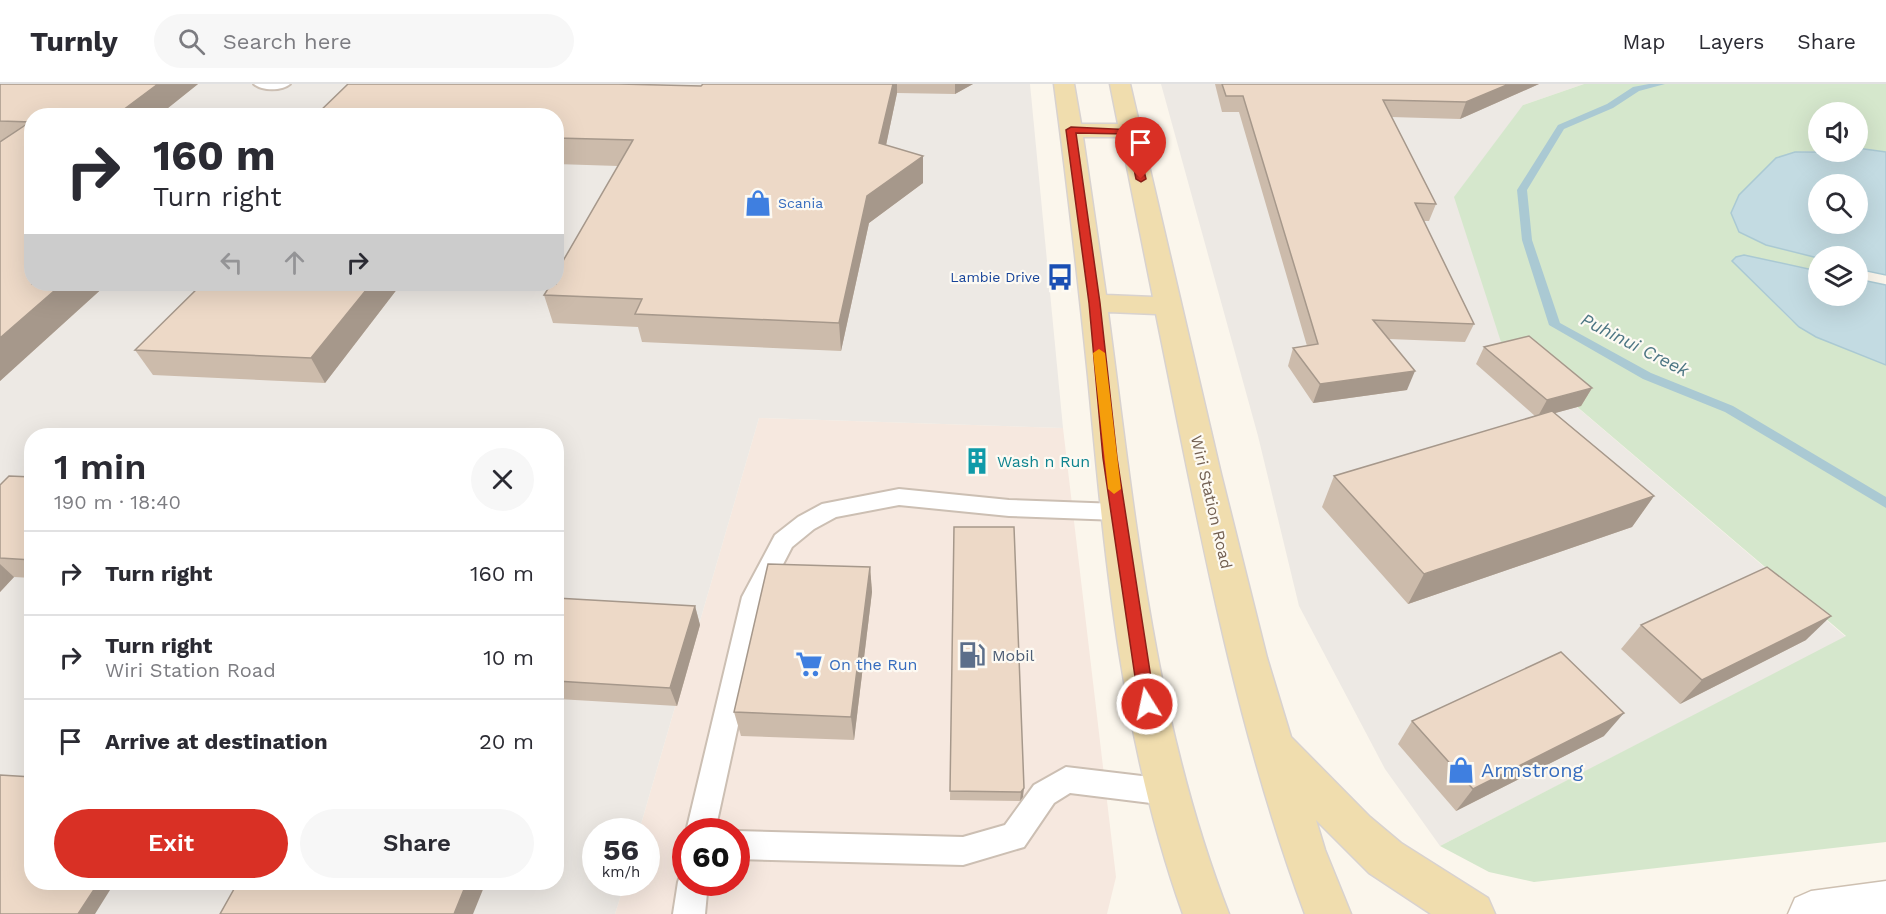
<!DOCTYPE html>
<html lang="en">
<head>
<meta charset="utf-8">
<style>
	body { margin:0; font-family:"Work Sans",sans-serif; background:#f7f7f7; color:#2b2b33; height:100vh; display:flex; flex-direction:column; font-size:22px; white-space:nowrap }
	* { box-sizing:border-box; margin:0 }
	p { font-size:20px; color:#7c7c81 }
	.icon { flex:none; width:33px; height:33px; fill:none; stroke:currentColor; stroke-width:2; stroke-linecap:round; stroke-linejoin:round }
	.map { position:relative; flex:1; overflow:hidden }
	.sheet { position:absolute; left:24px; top:344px; width:540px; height:462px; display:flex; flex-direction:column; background:#fff; border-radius:24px; box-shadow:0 6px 24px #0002 }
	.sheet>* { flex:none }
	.hud { position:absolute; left:24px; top:24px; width:540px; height:183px; border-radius:24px; box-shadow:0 6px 24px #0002; background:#fff; color:#2b2b33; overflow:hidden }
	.tools { position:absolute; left:1808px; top:18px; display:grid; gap:12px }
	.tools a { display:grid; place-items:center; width:60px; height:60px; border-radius:50%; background:#fff; box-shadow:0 6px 24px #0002; font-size:30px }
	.speed { position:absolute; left:582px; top:734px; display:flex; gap:12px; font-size:30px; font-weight:700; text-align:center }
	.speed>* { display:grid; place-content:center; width:78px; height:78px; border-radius:50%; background:#fff; box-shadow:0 6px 24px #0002; line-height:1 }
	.speed small { font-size:15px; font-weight:400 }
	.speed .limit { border:9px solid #d22; background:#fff; color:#111 }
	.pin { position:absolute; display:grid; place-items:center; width:51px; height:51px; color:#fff; margin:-62px -26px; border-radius:50% 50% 50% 0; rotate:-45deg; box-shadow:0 0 6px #0007 }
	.pin .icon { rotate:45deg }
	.me { position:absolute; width:66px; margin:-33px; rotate:350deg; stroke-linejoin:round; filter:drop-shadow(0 0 4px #0008) }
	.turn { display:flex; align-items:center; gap:21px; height:126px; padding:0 30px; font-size:27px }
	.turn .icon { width:78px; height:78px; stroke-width:2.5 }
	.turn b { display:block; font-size:42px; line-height:51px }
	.lanes { display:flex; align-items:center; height:57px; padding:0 30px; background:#0003; justify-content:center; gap:30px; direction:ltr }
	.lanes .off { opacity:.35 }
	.round { display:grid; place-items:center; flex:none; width:63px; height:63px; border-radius:32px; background:#f7f7f7 }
	.head { display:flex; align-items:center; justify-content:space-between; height:102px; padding:0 30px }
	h1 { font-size:36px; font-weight:600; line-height:45px }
	.action { display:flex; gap:12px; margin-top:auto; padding:12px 30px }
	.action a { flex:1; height:69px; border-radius:36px; background:#d93025; color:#fff; font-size:24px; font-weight:600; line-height:69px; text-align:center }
	.action a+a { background:#f7f7f7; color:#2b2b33 }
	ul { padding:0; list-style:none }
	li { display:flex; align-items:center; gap:18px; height:84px; padding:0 30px; border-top:2px solid #e1e1e2 }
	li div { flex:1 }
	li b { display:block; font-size:22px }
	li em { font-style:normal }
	header { display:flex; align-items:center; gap:36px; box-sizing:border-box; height:84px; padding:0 30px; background:#fff; border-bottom:2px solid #e1e1e2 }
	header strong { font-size:28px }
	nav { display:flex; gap:33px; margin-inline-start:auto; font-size:21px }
	.search { width:420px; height:54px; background:#f7f7f7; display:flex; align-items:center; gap:15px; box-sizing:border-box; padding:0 21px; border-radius:33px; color:#7c7c81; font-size:22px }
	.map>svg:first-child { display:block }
	.commercial { fill:#f6e8df; fill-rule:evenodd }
	.industrial { fill:#ede9e4; fill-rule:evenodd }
	.green { fill:#d5e7cc }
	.water { fill:#c3dbe2; stroke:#aac9d3; stroke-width:1.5; fill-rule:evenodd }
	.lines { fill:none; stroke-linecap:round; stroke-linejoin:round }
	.stream { fill:#aac9d3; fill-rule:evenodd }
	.service-casing { stroke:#ccbfb3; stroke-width:4 }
	.secondary-casing { stroke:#cec0b1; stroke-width:3 }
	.primary-casing { stroke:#d8d2cf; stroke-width:3 }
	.service { fill:#fff; fill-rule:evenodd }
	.secondary { fill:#fff; fill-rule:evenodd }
	.primary { fill:#f0ddae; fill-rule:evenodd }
	.wall { fill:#ccbbab }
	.shaded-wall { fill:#a6988b }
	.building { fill:#edd9c7; stroke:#a6988b; stroke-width:1.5 }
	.route { fill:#d93025; stroke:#8d1f18; stroke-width:1.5 }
	.slow { fill:#f59e0b }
	.labels { text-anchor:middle; stroke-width:4.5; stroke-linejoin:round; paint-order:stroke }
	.far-shop-label { font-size:14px; fill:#366cbe; stroke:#fdfaf3; text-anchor:start }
	.far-transit-label { font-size:14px; fill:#164399; stroke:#fdfaf3; text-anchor:end }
	.culture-label { font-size:16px; fill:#0d838f; stroke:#fdfaf3; text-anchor:start }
	.street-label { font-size:16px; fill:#736052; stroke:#fdfaf3 }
	.service-label { font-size:16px; fill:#4e5e75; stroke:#fdfaf3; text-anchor:start }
	.shop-label { font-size:16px; fill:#366cbe; stroke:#fdfaf3; text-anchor:start }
	.water-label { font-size:18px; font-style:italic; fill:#4d7684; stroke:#fdfaf3 }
	.near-shop-label { font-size:20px; fill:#366cbe; stroke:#fdfaf3; text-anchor:start }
</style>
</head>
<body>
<header>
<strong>Turnly</strong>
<div class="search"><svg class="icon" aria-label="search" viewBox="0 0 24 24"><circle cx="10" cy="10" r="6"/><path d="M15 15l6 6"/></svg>Search here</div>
<nav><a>Map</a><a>Layers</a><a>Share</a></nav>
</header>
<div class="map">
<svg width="1886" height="830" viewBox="0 0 1886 830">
	<rect width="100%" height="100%" fill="#fbf6ec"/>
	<!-- commercial -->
	<path class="commercial" d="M759 334 1063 344 1116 793 1107 830H615L625 798H646V747H639ZM686 747H736V798H686Z"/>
	<!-- industrial -->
	<g class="industrial">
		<path d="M0 0H1030L1063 344 759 334 639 747H596V798H625L615 830H0V83L32 200H556V32H32ZM32 351H556V798H32Z"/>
		<path d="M1161 0H1584L1523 21 1501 258 1846 553 1440 762 1385 685 1299 522 1258 352Z"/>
	</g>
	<!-- green -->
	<path class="green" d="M1584 0H1886V68L1857 64V28H1818V67L1795 68 1731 129 1739 148 1766 161 1818 174V187L1744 171 1732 177 1791 236 1799 243 1886 281V758L1534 798 1489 788 1440 762 1846 552 1501 258 1454 113 1523 21Z"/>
	<!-- water -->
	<g class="water">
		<path d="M1857 64 1886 68V191L1857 185V172H1818V174L1766 161 1739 148 1731 129 1739 111 1776 74 1795 68H1857ZM1818 100H1857V140H1818Z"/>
		<path d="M1744 171 1818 187V212H1857V195L1886 201V281L1816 253 1799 243 1732 177 1736 173Z"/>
	</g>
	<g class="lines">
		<!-- stream -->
		<path class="stream" d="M1649 0H1665L1639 7 1613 24 1564 45 1527 106 1532 156 1560 239 1651 289 1733 322 1886 413V424L1725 328 1643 295 1549 241 1522 156 1517 106 1558 41 1607 20 1633 3Z"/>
		<defs>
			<g id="service">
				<path d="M254 0H290C282 7 262 7 254 0Z"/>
				<path d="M899 405 1009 416 1118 420 1126 422 1129 428 1126 434 1118 436 1009 432 899 421 836 433 814 445 792 463 766 513 715 747 686 748 742 513 775 451 798 433 822 420Z"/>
				<path d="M1066 683 1167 695 1177 699 1181 708 1177 717 1167 721 1070 709 1054 719 1024 763 963 781 736 775V747L963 753 1005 741 1034 701Z"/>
				<path d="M686 786V798H708L705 830H673L678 798 682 787Z"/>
			</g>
			<path id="secondary" d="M1886 797V830H1788L1795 814 1811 807Z"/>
			<path id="primary" d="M1054 0H1074L1081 40H1118L1110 0H1130L1221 390 1267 574 1291 653 1370 733 1401 759 1488 814 1495 830H1431L1369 789 1316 736 1325 766 1351 830H1305C1233 637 1197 431 1156 230L1108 228C1135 431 1154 638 1229 830H1183C1121 657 1105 474 1088 292 1078 195 1067 97 1054 0ZM1083 53H1121L1153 213 1106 211Z"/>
		</defs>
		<!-- service casing -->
		<use href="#service" class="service-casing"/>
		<!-- secondary casing -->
		<use href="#secondary" class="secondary-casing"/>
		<!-- primary casing -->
		<use href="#primary" class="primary-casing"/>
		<!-- service -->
		<use href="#service" class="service"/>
		<!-- secondary -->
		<use href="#secondary" class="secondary"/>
		<!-- primary -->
		<use href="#primary" class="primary"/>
	</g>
	<!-- wall -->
	<g class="wall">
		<path d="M0 0H198L158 32H32V200H107L0 297Z"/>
		<path d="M348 0H633L701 2 703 0H973L955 10 897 9 886 61 923 99 869 139 841 267 642 258 638 243 553 239 544 211 618 82 556 80V32Z"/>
		<path d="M1215 0H1539L1460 35 1391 33 1436 120 1429 137H1423L1474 240 1465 258 1389 255 1407 306 1313 319 1288 282 1293 264 1307 262 1239 28H1222Z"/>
		<path d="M202 200H401L325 299 153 291 135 266Z"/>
		<path d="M1484 263 1592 304 1581 322 1555 329 1654 412 1632 443 1408 520 1322 423 1334 392 1535 332 1476 280Z"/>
		<path d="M32 393V494L14 493 0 508V401Z"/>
		<path d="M954 443 1023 713 1020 717 950 716Z"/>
		<path d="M870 483 872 508 854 656 741 652 734 628Z"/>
		<path d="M556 514 695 522 700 541 677 622 558 615 556 618Z"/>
		<path d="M1641 541 1806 556 1680 620 1621 565Z"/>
		<path d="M1412 637 1604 652 1456 727 1398 660Z"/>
	</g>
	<!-- shaded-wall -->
	<g class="shaded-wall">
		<path d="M158 0H198L158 32H115Z"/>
		<path d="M893 0H897V9L881 85 879 59Z"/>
		<path d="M955 0H973L955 10Z"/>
		<path d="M1509 0H1539L1460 35 1466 18Z"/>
		<path d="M923 72V99L869 139 841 267 839 239 867 112Z"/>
		<path d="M62 200H107L0 297V254Z"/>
		<path d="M371 200H401L325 299 311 274Z"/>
		<path d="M1415 287 1407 306 1313 319 1320 300Z"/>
		<path d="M1592 304 1581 322 1537 334 1547 316Z"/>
		<path d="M1654 412 1632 443 1408 520 1424 490Z"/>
		<path d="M0 480 14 493 0 508Z"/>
		<path d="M870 483 872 508 854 656 851 633Z"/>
		<path d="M695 522 700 541 677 622 670 604Z"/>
		<path d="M1831 532 1806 556 1680 620 1702 596Z"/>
		<path d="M1624 629 1604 652 1456 727 1473 705Z"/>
		<path d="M1024 704 1023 713 1020 717 1021 708Z"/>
		<path d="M99 798H115L95 830H78Z"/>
		<path d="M467 798H486L473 830H454Z"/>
	</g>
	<!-- building -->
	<g class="building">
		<path d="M0 0H158L115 32H32V200H62L0 254V58L30 38 0 37Z"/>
		<path d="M348 0H619L701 2 703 0H893L879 59 923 72 867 112 839 239 635 230 642 215 544 211 551 200H556V189L633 56 556 54V32H315Z"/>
		<path d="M1222 0H1509L1466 18 1383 16 1436 120 1415 119 1474 240 1373 236 1415 287 1320 300 1293 264 1318 260 1243 12H1226Z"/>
		<path d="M202 200H371L311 274 135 266Z"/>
		<path d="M1529 252 1592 304 1547 316 1484 263Z"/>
		<path d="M1552 327 1654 412 1424 490 1334 392Z"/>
		<path d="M9 392 32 393V476L0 474V401Z"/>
		<path d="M954 443H1014L1024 704 1021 708 950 707Z"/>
		<path d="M768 480 870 483 851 633 734 628Z"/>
		<path d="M1767 483 1831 532 1702 596 1641 541Z"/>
		<path d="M556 514 695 522 670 604 556 597Z"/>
		<path d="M1561 568 1624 629 1473 705 1412 637Z"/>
		<path d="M0 691 32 693V798H99L78 830H0Z"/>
		<path d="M238 798H467L454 830H220Z"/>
	</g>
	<!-- route -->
	<path class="route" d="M1071 43 1134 46 1146 95 1141 98 1136 95 1127 50 1076 49 1100 219 1117 374 1155 620 1153 625 1147 627 1141 625 1139 620 1103 374 1089 219 1066 46Z"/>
	<!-- slow -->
	<path class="slow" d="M1099 265 1105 269 1121 405 1114 410 1108 405 1093 269Z"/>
	<!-- icons -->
	<defs>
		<symbol id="shop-bare" viewBox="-9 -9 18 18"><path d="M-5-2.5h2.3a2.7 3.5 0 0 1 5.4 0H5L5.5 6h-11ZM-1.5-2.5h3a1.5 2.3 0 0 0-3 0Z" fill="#3f7fe0" stroke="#fdfaf3" stroke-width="2.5" paint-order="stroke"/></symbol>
		<symbol id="bus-bare" viewBox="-9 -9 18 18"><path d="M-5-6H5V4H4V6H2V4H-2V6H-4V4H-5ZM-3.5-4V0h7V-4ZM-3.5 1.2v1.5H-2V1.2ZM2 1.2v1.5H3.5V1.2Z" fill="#1a4fb4" stroke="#fdfaf3" stroke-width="2.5" paint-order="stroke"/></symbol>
		<symbol id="building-bare" viewBox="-9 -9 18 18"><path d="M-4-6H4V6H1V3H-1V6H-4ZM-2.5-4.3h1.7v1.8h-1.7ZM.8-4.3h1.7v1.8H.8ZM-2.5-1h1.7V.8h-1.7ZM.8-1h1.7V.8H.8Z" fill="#0f9aa8" stroke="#fdfaf3" stroke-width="2.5" paint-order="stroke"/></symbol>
		<symbol id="fuel-bare" viewBox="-9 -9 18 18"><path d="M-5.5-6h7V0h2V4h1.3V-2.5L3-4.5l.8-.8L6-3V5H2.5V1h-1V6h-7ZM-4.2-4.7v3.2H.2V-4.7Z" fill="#5c6f8a" stroke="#fdfaf3" stroke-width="2.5" paint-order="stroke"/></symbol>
		<symbol id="supermarket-bare" viewBox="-9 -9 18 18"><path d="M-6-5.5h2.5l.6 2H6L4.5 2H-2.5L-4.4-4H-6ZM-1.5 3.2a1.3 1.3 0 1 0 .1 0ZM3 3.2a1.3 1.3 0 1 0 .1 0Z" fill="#3f7fe0" stroke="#fdfaf3" stroke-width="2.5" paint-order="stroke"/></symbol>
	</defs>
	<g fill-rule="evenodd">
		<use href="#shop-bare" x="739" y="100" width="38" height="38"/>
		<use href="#bus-bare" x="1041" y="174" width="38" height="38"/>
		<use href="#building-bare" x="958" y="358" width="38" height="38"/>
		<use href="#fuel-bare" x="953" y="552" width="38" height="38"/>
		<use href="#supermarket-bare" x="790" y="561" width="38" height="38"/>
		<use href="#shop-bare" x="1442" y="667" width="38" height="38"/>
	</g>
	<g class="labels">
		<!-- far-shop labels -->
		<g class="far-shop-label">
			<text x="778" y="124">Scania</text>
		</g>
		<!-- far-transit labels -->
		<g class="far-transit-label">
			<text x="1040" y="198">Lambie Drive</text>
		</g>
		<!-- culture labels -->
		<g class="culture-label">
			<text x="997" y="383">Wash n Run</text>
		</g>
		<!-- street labels -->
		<g class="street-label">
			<text transform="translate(1212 418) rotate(77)" y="6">Wiri Station Road</text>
		</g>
		<!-- service labels -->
		<g class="service-label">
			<text x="992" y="577">Mobil</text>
		</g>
		<!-- shop labels -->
		<g class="shop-label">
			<text x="829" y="586">On the Run</text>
		</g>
		<!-- water labels -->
		<g class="water-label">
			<text transform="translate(1635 261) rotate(27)" y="6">Puhinui Creek</text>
		</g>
		<!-- near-shop labels -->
		<g class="near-shop-label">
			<text x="1481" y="693">Armstrong</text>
		</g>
	</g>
</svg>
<div class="tools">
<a><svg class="icon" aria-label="sound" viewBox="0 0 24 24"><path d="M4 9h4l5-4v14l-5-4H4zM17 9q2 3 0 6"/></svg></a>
<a><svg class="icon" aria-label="search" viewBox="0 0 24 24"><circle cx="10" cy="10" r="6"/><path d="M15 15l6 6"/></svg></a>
<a><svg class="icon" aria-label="layers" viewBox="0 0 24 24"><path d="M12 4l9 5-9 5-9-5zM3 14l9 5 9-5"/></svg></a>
</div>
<div class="speed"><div>56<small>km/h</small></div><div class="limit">60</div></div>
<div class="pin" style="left:1141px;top:95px;background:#d93025"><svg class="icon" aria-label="arrive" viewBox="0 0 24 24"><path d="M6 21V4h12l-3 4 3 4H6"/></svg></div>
<svg class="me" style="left:1147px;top:620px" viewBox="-20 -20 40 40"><circle r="17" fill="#d93025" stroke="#fff" stroke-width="3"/><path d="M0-11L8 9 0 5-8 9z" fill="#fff"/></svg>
<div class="hud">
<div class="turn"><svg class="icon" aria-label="right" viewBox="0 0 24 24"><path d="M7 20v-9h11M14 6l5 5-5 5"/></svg><div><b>160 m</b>Turn right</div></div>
<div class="lanes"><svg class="icon off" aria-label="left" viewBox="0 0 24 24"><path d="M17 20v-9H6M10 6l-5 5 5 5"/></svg><svg class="icon off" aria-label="ahead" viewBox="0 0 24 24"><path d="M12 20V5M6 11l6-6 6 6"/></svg><svg class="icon" aria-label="right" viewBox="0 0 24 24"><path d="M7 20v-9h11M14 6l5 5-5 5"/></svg></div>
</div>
<section class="sheet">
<div class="head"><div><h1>1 min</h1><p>190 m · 18:40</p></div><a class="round"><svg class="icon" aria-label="close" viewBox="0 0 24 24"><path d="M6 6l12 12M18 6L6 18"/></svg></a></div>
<ul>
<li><svg class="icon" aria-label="right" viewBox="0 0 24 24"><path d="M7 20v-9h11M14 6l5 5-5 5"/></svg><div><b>Turn right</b></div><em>160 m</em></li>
<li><svg class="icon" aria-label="right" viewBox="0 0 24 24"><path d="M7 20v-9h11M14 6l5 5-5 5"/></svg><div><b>Turn right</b><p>Wiri Station Road</p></div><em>10 m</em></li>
<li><svg class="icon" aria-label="arrive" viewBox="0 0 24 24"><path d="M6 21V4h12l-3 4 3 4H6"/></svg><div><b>Arrive at destination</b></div><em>20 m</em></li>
</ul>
<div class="action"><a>Exit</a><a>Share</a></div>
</section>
</div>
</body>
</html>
